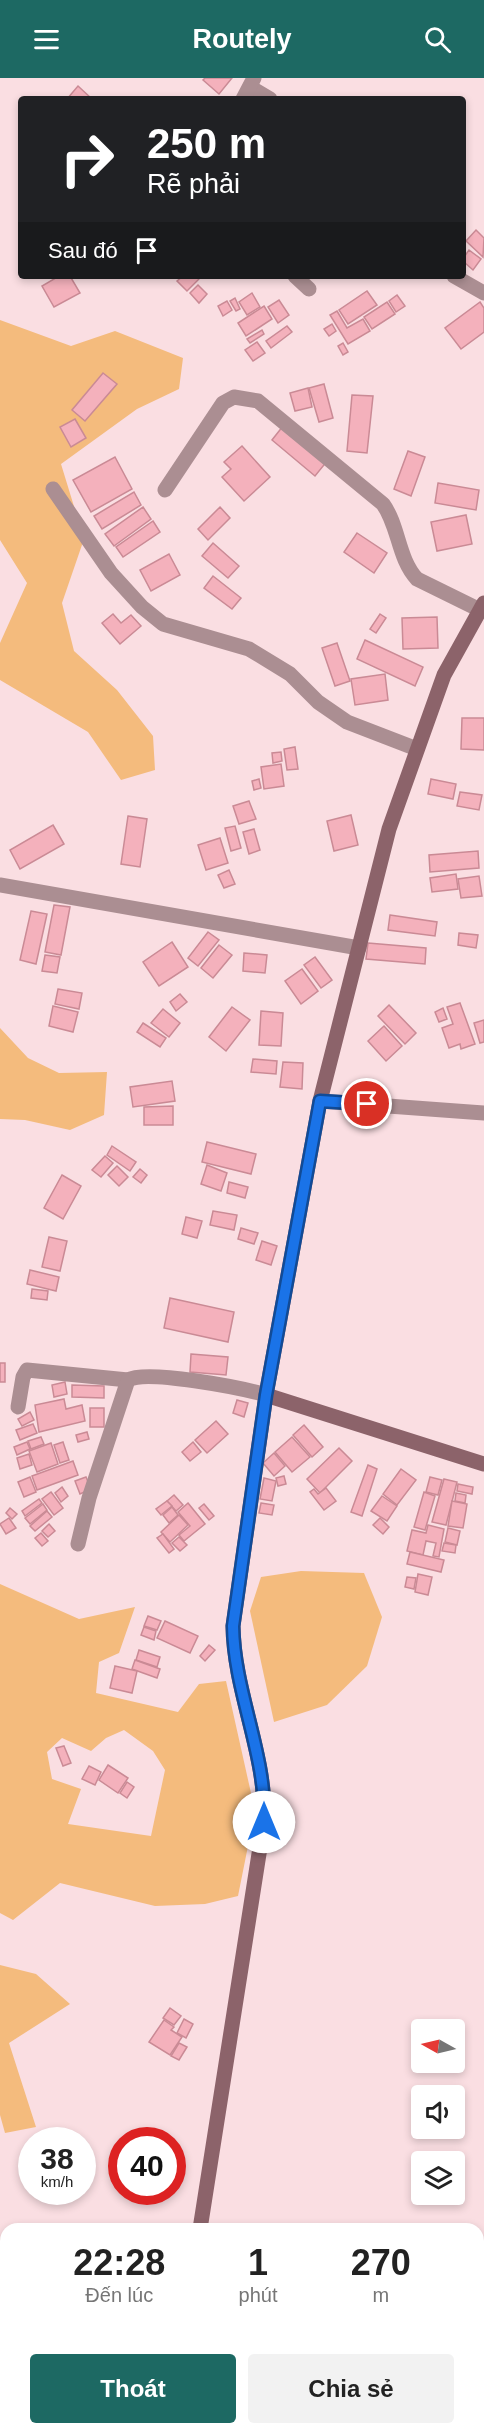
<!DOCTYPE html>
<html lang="vi">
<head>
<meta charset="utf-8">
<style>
	body { margin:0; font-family:Arial,sans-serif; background:#f2f2f2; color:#222; height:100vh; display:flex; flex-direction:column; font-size:22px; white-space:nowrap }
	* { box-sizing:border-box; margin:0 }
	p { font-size:20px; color:#767676 }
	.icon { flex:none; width:33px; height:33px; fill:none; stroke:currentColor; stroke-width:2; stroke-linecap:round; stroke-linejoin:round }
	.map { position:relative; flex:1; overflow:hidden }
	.panel { position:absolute; left:0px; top:2145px; width:484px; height:212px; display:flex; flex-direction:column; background:#fff; border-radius:18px 18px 0 0; box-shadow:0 3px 9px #0003 }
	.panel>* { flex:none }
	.banner { position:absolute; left:18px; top:18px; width:448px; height:183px; border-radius:6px; box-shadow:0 3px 9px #0003; background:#202124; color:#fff; overflow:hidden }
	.needle { width:39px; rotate:278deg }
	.buttons { position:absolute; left:411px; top:1941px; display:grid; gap:12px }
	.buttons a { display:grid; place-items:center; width:54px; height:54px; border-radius:6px; background:#fff; box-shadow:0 3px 9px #0003; font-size:30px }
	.speed { position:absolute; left:18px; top:2049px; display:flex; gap:12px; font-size:30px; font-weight:700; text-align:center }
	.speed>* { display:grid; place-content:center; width:78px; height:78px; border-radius:50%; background:#fff; box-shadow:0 3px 9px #0003; line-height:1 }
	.speed small { font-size:15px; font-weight:400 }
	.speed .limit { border:9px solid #d22; background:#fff; color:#111 }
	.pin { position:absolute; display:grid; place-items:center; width:51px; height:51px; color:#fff; margin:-26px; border:3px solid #fff; border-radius:50%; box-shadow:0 2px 6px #0007 }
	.me { position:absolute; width:66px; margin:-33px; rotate:0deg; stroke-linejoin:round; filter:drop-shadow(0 0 4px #0008) }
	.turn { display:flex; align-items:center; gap:21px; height:126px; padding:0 30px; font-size:27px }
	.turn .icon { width:78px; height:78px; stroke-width:2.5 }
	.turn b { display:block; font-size:42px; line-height:51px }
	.then { display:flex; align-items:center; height:57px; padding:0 30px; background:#0003; gap:12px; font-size:22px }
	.eta { display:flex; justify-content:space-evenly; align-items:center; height:102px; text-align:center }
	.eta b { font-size:36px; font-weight:800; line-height:42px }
	.action { display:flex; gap:12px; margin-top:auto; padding:12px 30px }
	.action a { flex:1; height:69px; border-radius:6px; background:#1d6963; color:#fff; font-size:24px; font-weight:800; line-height:69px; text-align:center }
	.action a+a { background:#f2f2f2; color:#222 }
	header { display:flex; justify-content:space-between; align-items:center; height:78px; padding:0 30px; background:#1d6963; color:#fff; font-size:27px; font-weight:800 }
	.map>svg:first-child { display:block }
	.green { fill:#f4bb7d; fill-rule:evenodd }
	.building { fill:#f4b1bc; stroke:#ca8a95; stroke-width:1.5 }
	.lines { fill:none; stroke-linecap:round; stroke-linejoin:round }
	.street { stroke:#ab8e92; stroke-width:15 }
	.secondary { stroke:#8c636a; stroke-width:15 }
	.route-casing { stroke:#114b97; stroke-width:15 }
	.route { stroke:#1a73e8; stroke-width:10 }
</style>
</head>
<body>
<header><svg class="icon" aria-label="menu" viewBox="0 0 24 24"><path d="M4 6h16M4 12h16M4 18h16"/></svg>Routely<svg class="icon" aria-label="search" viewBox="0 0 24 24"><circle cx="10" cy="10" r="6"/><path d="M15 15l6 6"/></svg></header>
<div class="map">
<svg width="484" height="2356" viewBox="0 0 484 2356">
	<rect width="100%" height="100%" fill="#fadee2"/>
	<!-- green -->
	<g class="green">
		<path d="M0 242 71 268 115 253 183 280 179 311 137 331 61 386 84 461 62 525 74 573 117 612 153 658 155 692 121 702 88 654 0 602V565L27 505 0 462Z"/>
		<path d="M0 950 28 980 59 995 107 994 104 1037 70 1052 25 1042 0 1041Z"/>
		<path d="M301 1493 364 1495 382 1539 367 1588 327 1627 274 1644 250 1533 261 1499Z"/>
		<path d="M0 1506 79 1541 135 1529 119 1575 99 1584 96 1615 178 1634 199 1606 226 1603 255 1733 238 1818 205 1826 155 1828 60 1805 13 1842 0 1835ZM124 1652 153 1673 165 1692 151 1758 68 1746 81 1711 52 1701 47 1674 62 1660 91 1673 106 1660Z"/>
		<path d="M0 1887 36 1896 70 1926 9 1965 36 2049 5 2055 0 2037Z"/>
	</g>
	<!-- building -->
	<g class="building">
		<path d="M205 0H232L219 16 203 2Z"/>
		<path d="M78 8 92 21H67Z"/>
		<path d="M476 152 484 160 483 179 466 163Z"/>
		<path d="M469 172 481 181 473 192 464 184V179Z"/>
		<path d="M59 198H70L80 215 54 229 42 208Z"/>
		<path d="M183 198H197L199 201 187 213 177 203Z"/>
		<path d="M198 207 207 216 199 225 190 215Z"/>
		<path d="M367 213 377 227 348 246 339 232Z"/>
		<path d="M252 215 260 229 247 237 239 224Z"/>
		<path d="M397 217 405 228 396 234 389 223Z"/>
		<path d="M235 220 240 231 236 233 230 223Z"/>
		<path d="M279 222 289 237 278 245 268 229Z"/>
		<path d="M227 223 232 232 223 238 218 228Z"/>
		<path d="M387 224 395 236 372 251 364 239Z"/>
		<path d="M480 224 484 230V254L461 271 445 250Z"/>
		<path d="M264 228 272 241 246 258 238 245Z"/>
		<path d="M337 233 347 250 363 241 370 253 348 266 330 237Z"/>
		<path d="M332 246 336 253 329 258 324 251Z"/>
		<path d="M287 248 292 254 271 270 266 263Z"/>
		<path d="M262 252 264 256 250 265 247 261Z"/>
		<path d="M257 264 265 275 253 283 245 272Z"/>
		<path d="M343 265 348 274 343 277 338 268Z"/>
		<path d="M103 295 117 306 85 343 72 332Z"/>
		<path d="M324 306 333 340 319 344 309 310Z"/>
		<path d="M308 310 312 329 295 333 290 315Z"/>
		<path d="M352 317 373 318 367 375 347 373Z"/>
		<path d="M75 341 86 360 71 369 60 349Z"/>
		<path d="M283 348 328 382 315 398 272 362Z"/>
		<path d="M242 368 270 399 244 423 222 399 231 391 224 384Z"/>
		<path d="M408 373 425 379 411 418 394 411Z"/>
		<path d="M115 379 132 411 91 434 73 402Z"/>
		<path d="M438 405 479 412 476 432 435 425Z"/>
		<path d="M134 414 141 427 102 451 94 438Z"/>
		<path d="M143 429 151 441 114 468 105 456Z"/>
		<path d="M220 429 230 440 208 462 198 451Z"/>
		<path d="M466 437 472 466 437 473 431 444Z"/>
		<path d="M153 443 160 454 123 479 116 469Z"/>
		<path d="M357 455 387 475 374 495 344 474Z"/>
		<path d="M213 465 239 488 228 500 202 478Z"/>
		<path d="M169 476 180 497 151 513 140 492Z"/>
		<path d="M213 498 241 520 232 531 204 510Z"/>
		<path d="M113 536 121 545 131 537 141 548 120 566 102 545Z"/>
		<path d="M380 536 386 540 376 555 370 551Z"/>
		<path d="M437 539 438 570 403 571 402 540Z"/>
		<path d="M365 562 423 589 415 608 357 581Z"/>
		<path d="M337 565 350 603 335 608 322 570Z"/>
		<path d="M385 596 388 622 355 627 351 601Z"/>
		<path d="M462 640H484V672L461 671Z"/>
		<path d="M295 669 298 691 287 692 284 671Z"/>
		<path d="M281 674 282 683 273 685 272 675Z"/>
		<path d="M281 686 284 708 264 711 261 689Z"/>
		<path d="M259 701 261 710 254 712 252 703Z"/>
		<path d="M431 701 456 706 453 721 428 716Z"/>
		<path d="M460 714 482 717 479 732 457 728Z"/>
		<path d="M249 723 256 741 239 746 233 728Z"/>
		<path d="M351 737 358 767 334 773 327 743Z"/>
		<path d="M128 738 147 741 140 789 121 786Z"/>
		<path d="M53 747 64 766 20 791 10 772Z"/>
		<path d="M235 748 241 770 231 773 225 750Z"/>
		<path d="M254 751 260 772 249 776 243 754Z"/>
		<path d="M220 760 228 785 206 792 198 767Z"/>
		<path d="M478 773 479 790 430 794 429 777Z"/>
		<path d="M229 792 235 806 224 810 218 797Z"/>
		<path d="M456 796 458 811 432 814 430 800Z"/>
		<path d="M479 798 482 818 461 820 458 801Z"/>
		<path d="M54 827 70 829 61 877 45 874Z"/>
		<path d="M31 833 47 836 36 886 20 882Z"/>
		<path d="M390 837 437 844 435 858 388 852Z"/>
		<path d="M208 854 219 862 198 888 188 880Z"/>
		<path d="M459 855 478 857 476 870 458 867Z"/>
		<path d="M172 864 188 889 159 908 143 884Z"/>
		<path d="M368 865 426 870 425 886 366 881Z"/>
		<path d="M219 867 232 877 213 900 201 890Z"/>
		<path d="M244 875 267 877 265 895 243 893Z"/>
		<path d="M45 877 60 879 57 895 42 893Z"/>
		<path d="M315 879 332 902 321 910 304 887Z"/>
		<path d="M302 891 318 913 301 926 285 903Z"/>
		<path d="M58 911 82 915 79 931 55 926Z"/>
		<path d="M180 916 187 924 176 933 170 924Z"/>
		<path d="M460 925 475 966 461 971 460 966 449 970 442 950 453 946 447 929Z"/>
		<path d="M389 927 416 955 405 966 378 938Z"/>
		<path d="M53 928 78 934 73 954 49 948Z"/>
		<path d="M232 929 250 942 226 973 209 959Z"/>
		<path d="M443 930 447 941 439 944 435 934Z"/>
		<path d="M163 931 180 945 169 959 151 945Z"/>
		<path d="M261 933 283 935 281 968 259 967Z"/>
		<path d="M484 942V964L480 965 474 945Z"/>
		<path d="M143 945 166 960 160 969 137 954Z"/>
		<path d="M384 948 402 968 386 983 368 963Z"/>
		<path d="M253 981 277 983 276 996 251 994Z"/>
		<path d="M283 984 303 985 302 1011 280 1009Z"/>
		<path d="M172 1003 175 1023 133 1029 130 1009Z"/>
		<path d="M173 1028V1047H144V1029Z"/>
		<path d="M207 1064 256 1076 251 1096 202 1084Z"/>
		<path d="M112 1068 136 1084 130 1093 107 1077Z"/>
		<path d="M105 1078 113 1085 101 1099 92 1092Z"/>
		<path d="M207 1087 227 1095 221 1113 201 1106Z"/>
		<path d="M117 1088 128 1099 119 1108 108 1097Z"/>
		<path d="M140 1091 147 1097 141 1105 133 1099Z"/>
		<path d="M62 1097 81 1108 63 1141 44 1130Z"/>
		<path d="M229 1104 248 1109 245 1120 227 1115Z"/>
		<path d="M213 1133 237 1137 234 1152 210 1147Z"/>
		<path d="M186 1139 202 1143 197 1160 182 1156Z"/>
		<path d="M241 1150 258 1155 254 1166 238 1161Z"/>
		<path d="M49 1159 67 1163 60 1193 42 1189Z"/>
		<path d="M262 1163 277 1168 271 1187 256 1182Z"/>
		<path d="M30 1192 59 1199 56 1213 27 1206Z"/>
		<path d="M32 1211 48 1213 47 1222 31 1220Z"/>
		<path d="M170 1220 234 1234 228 1264 164 1250Z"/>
		<path d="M191 1276 228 1279 226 1297 190 1294Z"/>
		<rect x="0" y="1285" width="5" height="19"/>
		<path d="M65 1304 67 1316 54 1319 52 1307Z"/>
		<path d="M72 1307 104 1308V1320L72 1319Z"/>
		<path d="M64 1321 66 1331 82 1327 85 1343 39 1354 35 1327Z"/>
		<path d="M237 1322 248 1325 244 1339 233 1335Z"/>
		<rect x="90" y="1330" width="14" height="19"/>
		<path d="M30 1334 34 1342 22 1348 18 1341Z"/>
		<path d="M216 1343 228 1356 207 1375 195 1362Z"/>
		<path d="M33 1346 37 1355 20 1362 16 1352Z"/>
		<path d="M304 1347 323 1369 312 1379 293 1357Z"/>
		<path d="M87 1354 89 1361 78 1364 76 1357Z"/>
		<path d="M41 1359 44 1366 31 1371 28 1363Z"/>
		<path d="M292 1359 310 1379 292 1394 275 1374Z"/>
		<path d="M27 1364 30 1371 17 1377 14 1369Z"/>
		<path d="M63 1364 69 1382 60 1385 54 1367Z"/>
		<path d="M193 1364 201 1374 190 1383 182 1374Z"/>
		<path d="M51 1365 58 1386 37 1394 29 1373Z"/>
		<path d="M339 1370 352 1383 320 1415 307 1401Z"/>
		<path d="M274 1375 285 1388 274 1398 263 1385Z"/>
		<path d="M29 1376 32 1387 20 1391 17 1380Z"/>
		<path d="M73 1383 78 1397 37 1412 32 1398Z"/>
		<path d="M368 1387 377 1391 362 1438 351 1434Z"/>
		<path d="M401 1391 416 1402 397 1427 383 1416Z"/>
		<path d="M284 1398 286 1406 278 1408 276 1400Z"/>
		<path d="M30 1399 36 1414 24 1419 18 1404Z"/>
		<path d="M86 1399 91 1411 80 1416 75 1403Z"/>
		<path d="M430 1399 442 1402 438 1417 426 1414Z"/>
		<path d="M264 1400 276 1403 272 1423 260 1421Z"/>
		<path d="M444 1401 457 1404 446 1447 432 1444Z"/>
		<path d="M458 1406 473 1409 472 1416 457 1413Z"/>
		<path d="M62 1409 68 1418 61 1424 55 1415Z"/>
		<path d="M326 1410 336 1423 324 1432 310 1414 314 1411 318 1416Z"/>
		<path d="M51 1414 63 1430 54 1437 42 1421Z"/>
		<path d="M424 1414 435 1418 425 1452 414 1449Z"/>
		<path d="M456 1415 466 1417 465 1425 455 1423Z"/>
		<path d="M174 1417 183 1427 176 1433 167 1423Z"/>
		<path d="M382 1418 397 1428 387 1443 371 1433Z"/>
		<path d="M39 1421 42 1425 25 1438 22 1433Z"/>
		<path d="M167 1423 172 1428 161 1437 156 1431Z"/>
		<path d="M452 1423 467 1426 463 1450 448 1448Z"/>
		<path d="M188 1425 205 1446 184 1463 179 1457 190 1448 178 1434Z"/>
		<path d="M261 1425 274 1427 272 1437 259 1435Z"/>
		<path d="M43 1426 47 1432 30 1446 25 1440Z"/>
		<path d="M204 1426 214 1438 209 1442 199 1430Z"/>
		<path d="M172 1429 178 1437 169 1445 163 1437Z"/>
		<path d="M10 1430 17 1436 12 1441 6 1435Z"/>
		<path d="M47 1433 52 1439 35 1453 30 1448Z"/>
		<path d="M179 1437 188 1447 170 1464 161 1454Z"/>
		<path d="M9 1440 16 1450 6 1456 0 1446Z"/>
		<path d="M380 1440 389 1449 383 1456 373 1447Z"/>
		<path d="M49 1446 55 1453 48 1459 42 1453Z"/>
		<path d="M428 1447 444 1451 439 1479 433 1478 436 1465 426 1463 423 1477 407 1473 412 1452 426 1455Z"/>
		<path d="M448 1450 460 1453 457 1467 445 1464Z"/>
		<path d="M41 1455 48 1463 42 1468 35 1460Z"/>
		<path d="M163 1456 174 1471 169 1475 157 1460Z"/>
		<path d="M179 1459 187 1467 180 1473 172 1465Z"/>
		<path d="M444 1465 456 1467 455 1475 442 1473Z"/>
		<path d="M410 1474 444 1482 441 1494 407 1486Z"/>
		<path d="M418 1496 432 1499 428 1517 415 1514Z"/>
		<path d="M407 1499 416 1500 414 1511 405 1509Z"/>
		<path d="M148 1538 161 1543 157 1552 144 1548Z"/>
		<path d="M165 1543 198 1558 190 1575 157 1560Z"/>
		<path d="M144 1549 156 1553 154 1562 141 1557Z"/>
		<path d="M209 1567 215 1572 205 1583 200 1578Z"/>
		<path d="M139 1572 160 1579 157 1589 136 1582Z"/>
		<path d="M135 1582 160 1591 157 1600 132 1591Z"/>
		<path d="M115 1588 137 1593 132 1615 110 1610Z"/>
		<path d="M64 1668 71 1685 63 1688 56 1670Z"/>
		<path d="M108 1687 128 1700 118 1715 99 1702Z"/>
		<path d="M89 1688 101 1694 95 1707 82 1701Z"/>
		<path d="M127 1704 134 1709 127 1720 120 1715Z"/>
		<path d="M170 1930 181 1938 174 1947 163 1940Z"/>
		<path d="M184 1941 193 1946 186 1960 177 1955Z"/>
		<path d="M164 1942 174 1949 171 1952 182 1959 170 1977 149 1964Z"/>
		<path d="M179 1965 187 1969 179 1982 171 1978Z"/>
	</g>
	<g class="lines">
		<!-- street -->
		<g class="street">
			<path d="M250 9 270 21"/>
			<path d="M243 21 254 0"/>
			<path d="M295 198 309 211"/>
			<path d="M454 198 484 215"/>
			<path d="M53 411 111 495 142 529 163 546 249 571 290 596 318 624 347 644 417 671"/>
			<path d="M165 412 223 325 234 319 258 323 383 426C399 448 398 481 417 501L480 532"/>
			<path d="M0 807 359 870"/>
			<path d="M320 1023 484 1035"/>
			<path d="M18 1329 23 1299 27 1292 128 1302"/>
			<path d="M78 1466 89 1420 128 1302C146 1291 242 1310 266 1317"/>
		</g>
		<!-- secondary -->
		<g class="secondary">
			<path d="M266 1317 484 1386"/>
			<path d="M200 2151 264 1744C267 1677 234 1615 233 1548L266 1317 320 1023 389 751 444 597 484 525"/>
			<path d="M167 2356 168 2350"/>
		</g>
	</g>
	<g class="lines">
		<defs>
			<path id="route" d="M264 1744C267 1677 234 1615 233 1548L266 1317 320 1023 367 1026"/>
		</defs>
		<!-- route casing -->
		<use href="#route" class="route-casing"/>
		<!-- route -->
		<use href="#route" class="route"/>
	</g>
</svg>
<div class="buttons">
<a><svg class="needle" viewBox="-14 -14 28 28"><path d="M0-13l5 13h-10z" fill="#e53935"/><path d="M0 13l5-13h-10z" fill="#767676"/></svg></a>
<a><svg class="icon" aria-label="sound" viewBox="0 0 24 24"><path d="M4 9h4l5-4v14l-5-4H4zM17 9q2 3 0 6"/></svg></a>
<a><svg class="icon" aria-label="layers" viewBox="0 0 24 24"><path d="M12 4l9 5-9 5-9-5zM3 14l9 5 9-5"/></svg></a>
</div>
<div class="speed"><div>38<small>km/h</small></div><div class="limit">40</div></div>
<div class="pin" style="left:367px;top:1026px;background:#d93025"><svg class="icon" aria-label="arrive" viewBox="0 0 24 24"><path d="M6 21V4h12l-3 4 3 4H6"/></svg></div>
<svg class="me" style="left:264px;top:1744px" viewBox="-20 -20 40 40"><circle r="19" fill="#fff"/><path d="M0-13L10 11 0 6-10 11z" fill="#1a73e8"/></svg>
<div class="banner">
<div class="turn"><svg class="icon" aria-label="right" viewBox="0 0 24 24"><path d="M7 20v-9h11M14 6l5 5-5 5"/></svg><div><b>250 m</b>Rẽ phải</div></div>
<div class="then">Sau đó<svg class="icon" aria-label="arrive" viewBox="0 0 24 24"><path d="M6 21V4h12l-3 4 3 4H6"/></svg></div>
</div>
<section class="panel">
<div class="eta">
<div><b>22:28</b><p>Đến lúc</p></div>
<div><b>1</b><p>phút</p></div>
<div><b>270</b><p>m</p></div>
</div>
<div class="action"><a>Thoát</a><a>Chia sẻ</a></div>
</section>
</div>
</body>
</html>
